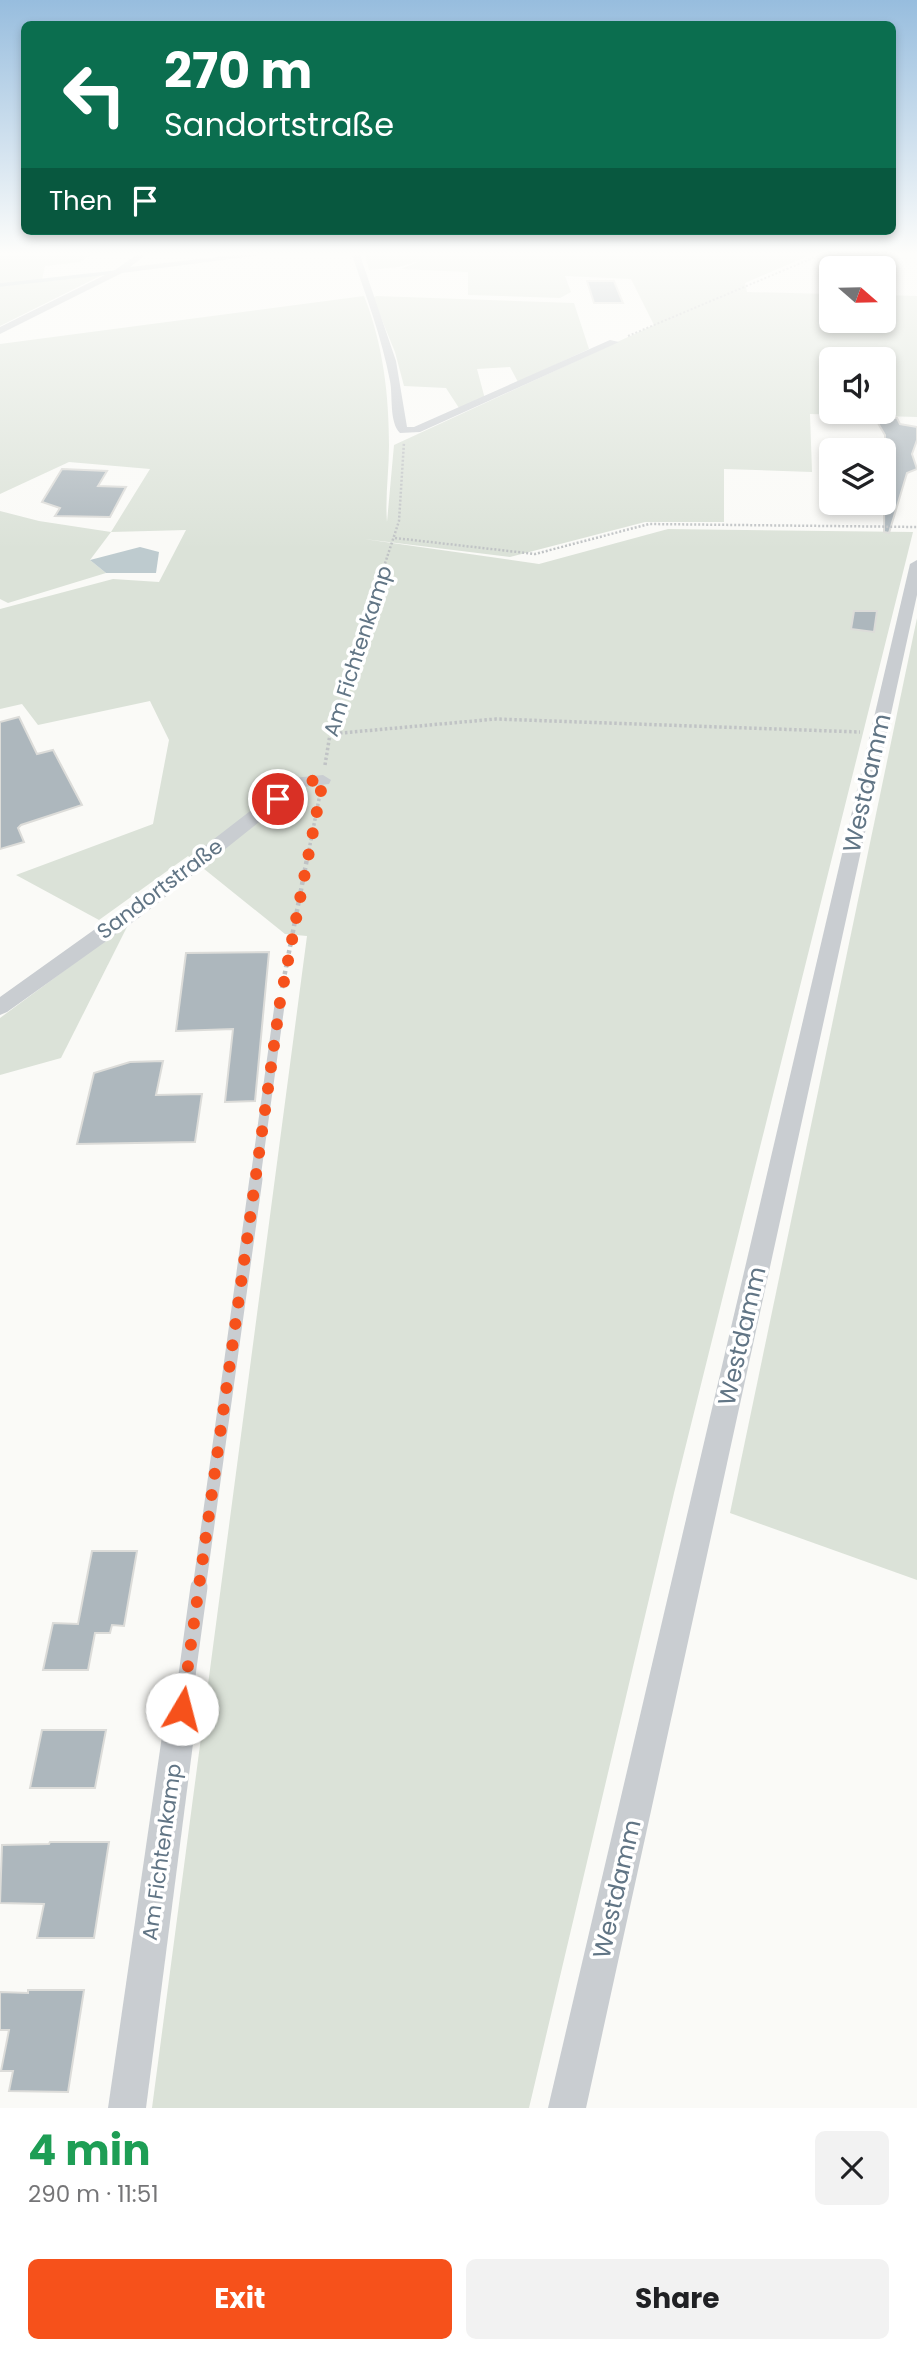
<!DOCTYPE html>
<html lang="en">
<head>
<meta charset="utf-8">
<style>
	body { margin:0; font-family:Poppins,sans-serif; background:#f2f2f2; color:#202124; height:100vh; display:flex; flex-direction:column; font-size:26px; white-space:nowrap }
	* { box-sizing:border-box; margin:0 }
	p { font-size:23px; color:#757577 }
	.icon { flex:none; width:38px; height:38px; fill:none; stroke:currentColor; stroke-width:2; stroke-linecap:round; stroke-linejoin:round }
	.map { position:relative; height:2108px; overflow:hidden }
	.drawer { display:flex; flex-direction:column; background:#fff; flex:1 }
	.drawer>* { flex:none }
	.banner { position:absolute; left:21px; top:21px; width:875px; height:214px; border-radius:10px; box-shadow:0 4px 10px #0003; background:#0b6e4f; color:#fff; overflow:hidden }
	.needle { width:46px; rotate:110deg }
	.controls { position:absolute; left:819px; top:256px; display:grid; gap:14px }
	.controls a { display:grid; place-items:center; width:77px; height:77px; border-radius:10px; background:#fff; box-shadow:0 4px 10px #0003; font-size:35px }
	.pin { position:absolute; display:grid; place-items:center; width:60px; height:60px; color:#fff; margin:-30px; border:4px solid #fff; border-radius:50%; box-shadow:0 2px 7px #0007 }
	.me { position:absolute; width:77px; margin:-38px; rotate:8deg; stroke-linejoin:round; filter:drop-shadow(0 0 5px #0008) }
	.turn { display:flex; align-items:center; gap:24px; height:147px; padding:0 28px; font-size:32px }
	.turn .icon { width:91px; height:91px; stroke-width:2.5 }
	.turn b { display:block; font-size:49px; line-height:60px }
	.then { display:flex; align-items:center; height:66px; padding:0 28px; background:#0003; gap:14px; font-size:26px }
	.round { display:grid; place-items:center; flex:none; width:74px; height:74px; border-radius:10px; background:#f2f2f2 }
	.summary { display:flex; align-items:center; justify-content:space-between; height:119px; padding:0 28px }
	h1 { font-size:42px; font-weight:700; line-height:52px; color:#1e9e55 }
	.cta { display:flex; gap:14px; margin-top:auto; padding:14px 28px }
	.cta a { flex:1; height:80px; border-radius:10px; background:#f6511b; color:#fff; font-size:28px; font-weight:700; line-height:80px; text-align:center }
	.cta a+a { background:#f2f2f2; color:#202124 }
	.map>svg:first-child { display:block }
	.green { fill:#dbe2d8; fill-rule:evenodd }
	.water { fill:#becbcf }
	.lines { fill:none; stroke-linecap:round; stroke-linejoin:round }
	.stream { stroke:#becbcf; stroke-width:3.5 }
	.building { fill:#adb7bd; stroke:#dcdcd9; stroke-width:2 }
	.path-far3 { stroke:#c0c3c5; stroke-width:2; stroke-dasharray:2 2; stroke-linecap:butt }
	.path-far2 { stroke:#c0c3c5; stroke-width:2.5; stroke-dasharray:2 2; stroke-linecap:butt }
	.path-far1 { stroke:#c0c3c5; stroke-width:3.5; stroke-dasharray:2.5 2.5; stroke-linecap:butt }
	.path { stroke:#c0c3c5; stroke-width:4.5; stroke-dasharray:3.5 3.5; stroke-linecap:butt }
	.service-far2 { stroke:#c9cdd1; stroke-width:10 }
	.service-far1 { stroke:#c9cdd1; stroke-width:13 }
	.service { stroke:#c9cdd1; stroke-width:17 }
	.minor { fill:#c9cdd1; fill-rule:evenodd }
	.route { stroke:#f6511b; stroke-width:12; stroke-dasharray:0 21.6 }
	.labels { text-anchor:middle; stroke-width:7; stroke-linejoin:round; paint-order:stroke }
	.street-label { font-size:21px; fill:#617585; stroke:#fff }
	.near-street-label { font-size:24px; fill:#617585; stroke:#fff }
</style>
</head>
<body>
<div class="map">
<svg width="917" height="2108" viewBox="0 0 917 2108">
	<rect width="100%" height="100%" fill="#fafaf7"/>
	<!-- green -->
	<g class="green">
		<path d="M0 255H92L80 262 45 266 42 280 0 284Z"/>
		<path d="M365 255H810L745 283 747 292 831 294V320H884V295L917 296V417L810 414 812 472 724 469V522H645L510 557 364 539 539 564 668 529 913 532 674 1493 529 2108H152L307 936 285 934 188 856 99 920 16 875 153 824 169 740 150 701 38 725 22 704 0 709V609L113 579 159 582 186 530 111 532 90 560 106 573 8 603 0 599V511L39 521 111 532 150 469 69 462 0 494V344L364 296C383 344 389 394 389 446 389 471 385 497 387 522L394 445 654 325 631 279 565 276 571 292 560 298 468 295V272L401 269 420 261 399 267 369 270ZM831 359H884V411H831Z"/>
		<path d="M102 275 0 326V286Z"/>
		<path d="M376 296 574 303 589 349 518 382 510 367 477 369 485 399 459 408 446 388 404 386 395 352 373 298Z"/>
		<path d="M917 618V1580L730 1513Z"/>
		<path d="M129 923 61 1058 0 1075V1018Z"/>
	</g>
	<!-- water -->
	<path class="water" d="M140 547 159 552 156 573H106L90 560Z"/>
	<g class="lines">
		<!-- stream -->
		<path class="stream" d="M0 285 117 272"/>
	</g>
	<!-- building -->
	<g class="building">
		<path d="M587 281H614L623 303H594Z"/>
		<path d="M875 418H897L900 424 917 427V440L912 454 917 469 907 473 889 533 884 532 885 435Z"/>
		<path d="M62 469 107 471 98 486 126 487 110 517 55 516 60 508 42 502Z"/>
		<path d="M854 611H877L874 632 851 629Z"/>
		<path d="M19 717 37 754 53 750 82 805 21 825 18 828 24 842 0 849V722Z"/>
		<path d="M269 952 255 1101 225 1102 233 1029 176 1031 186 953Z"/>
		<path d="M163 1061 156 1095 202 1094 195 1142 77 1144 94 1073 130 1062Z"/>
		<path d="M92 1551H137L124 1626 112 1625 110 1633H95L88 1670H43L53 1623 78 1624Z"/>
		<path d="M42 1730H106L95 1788H30Z"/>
		<path d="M50 1842H109L94 1938H37L44 1904 0 1903 2 1845 49 1844Z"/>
		<path d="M28 1990H84L68 2092 9 2091 13 2071H1L9 2030H0V1992L28 1993Z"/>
	</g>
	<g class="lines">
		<!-- path-far3 -->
		<path class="path-far3" d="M628 336 820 255"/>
		<!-- path-far2 -->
		<g class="path-far2">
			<path d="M395 538 535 554 649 524 917 527"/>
			<path d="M370 609 399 521 404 442"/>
		</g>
		<!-- path-far1 -->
		<g class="path-far1">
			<path d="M330 734 496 719 860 732"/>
			<path d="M325 765 332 722 370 607"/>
			<path d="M307 860 320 794"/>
		</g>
		<!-- path -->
		<path class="path" d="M282 988 307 859"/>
		<!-- service-far2 -->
		<path class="service-far2" d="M255 1181 280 1002"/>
		<!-- service-far1 -->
		<path class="service-far1" d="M199 1589 256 1179"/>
		<!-- service -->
		<path class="service" d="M179 1734 199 1587"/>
		<!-- minor -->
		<g class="minor">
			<path d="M136 255H146L130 267 235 255H262L122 273 0 334V327L115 270Z"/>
			<path d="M352 255H360L396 361 407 427H414L610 340 619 342 420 432 400 433C389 422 393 396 390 381 382 338 366 296 352 255Z"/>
			<path d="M917 560V595L586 2108H548L910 564Z"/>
			<path d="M323 775 331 780 329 784 303 787 140 917 7 1012 0 1015V997L126 907 293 778Z"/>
			<path d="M178 1720 189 1725 194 1736 146 2108H108L162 1736 167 1725Z"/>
		</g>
	</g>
	<!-- sky -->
	<linearGradient id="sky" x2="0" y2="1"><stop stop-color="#97bdde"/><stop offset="0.46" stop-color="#fdfdfb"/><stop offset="1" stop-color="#fdfdfb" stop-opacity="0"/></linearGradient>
	<rect width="917" height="550" fill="url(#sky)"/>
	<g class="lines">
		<!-- route -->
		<path class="route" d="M182 1709 280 1002 323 780 299 782 278 799"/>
	</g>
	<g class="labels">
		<!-- street labels -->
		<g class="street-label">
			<text transform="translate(358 651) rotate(-72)" y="7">Am Fichtenkamp</text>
			<text transform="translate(160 889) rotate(-37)" y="7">Sandortstraße</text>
			<text transform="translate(162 1852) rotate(-82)" y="7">Am Fichtenkamp</text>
		</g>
		<!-- near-street labels -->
		<g class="near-street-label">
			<text transform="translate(867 783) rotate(-77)" y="8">Westdamm</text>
			<text transform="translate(742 1336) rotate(-77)" y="8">Westdamm</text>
			<text transform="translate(617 1889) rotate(-77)" y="8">Westdamm</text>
		</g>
	</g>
</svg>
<div class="controls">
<a><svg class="needle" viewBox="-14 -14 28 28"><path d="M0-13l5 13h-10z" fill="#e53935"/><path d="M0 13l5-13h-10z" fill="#757577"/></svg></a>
<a><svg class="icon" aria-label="sound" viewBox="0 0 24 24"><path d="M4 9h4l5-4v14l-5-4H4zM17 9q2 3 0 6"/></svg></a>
<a><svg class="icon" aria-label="layers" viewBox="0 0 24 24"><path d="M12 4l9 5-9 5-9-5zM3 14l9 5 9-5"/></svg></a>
</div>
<div class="pin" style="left:278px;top:799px;background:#d93025"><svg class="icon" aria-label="arrive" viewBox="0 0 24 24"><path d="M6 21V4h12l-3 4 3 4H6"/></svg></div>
<svg class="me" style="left:182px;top:1709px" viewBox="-20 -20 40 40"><circle r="19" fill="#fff"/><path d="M0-13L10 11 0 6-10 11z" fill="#f6511b"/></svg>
<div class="banner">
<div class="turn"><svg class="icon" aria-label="left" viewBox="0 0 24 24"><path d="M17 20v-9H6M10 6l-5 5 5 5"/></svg><div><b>270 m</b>Sandortstraße</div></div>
<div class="then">Then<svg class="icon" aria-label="arrive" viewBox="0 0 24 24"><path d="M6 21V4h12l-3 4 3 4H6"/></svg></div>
</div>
</div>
<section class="drawer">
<div class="summary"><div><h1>4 min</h1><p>290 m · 11:51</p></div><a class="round"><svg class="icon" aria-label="close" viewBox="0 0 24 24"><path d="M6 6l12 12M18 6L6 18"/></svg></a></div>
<div class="cta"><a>Exit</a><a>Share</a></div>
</section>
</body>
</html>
